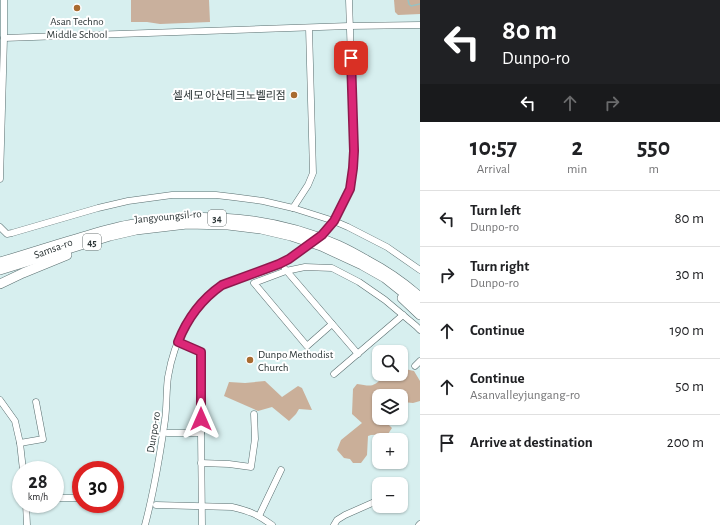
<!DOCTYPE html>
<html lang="en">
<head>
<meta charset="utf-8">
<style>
	body { margin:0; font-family:"Alegreya Sans","Noto Sans KR",sans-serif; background:#f6f6f6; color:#202124; height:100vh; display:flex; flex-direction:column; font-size:15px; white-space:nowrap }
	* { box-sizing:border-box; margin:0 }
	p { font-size:13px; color:#757577 }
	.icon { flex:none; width:22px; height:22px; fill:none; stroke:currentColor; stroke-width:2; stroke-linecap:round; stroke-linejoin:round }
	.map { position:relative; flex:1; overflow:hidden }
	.drawer { display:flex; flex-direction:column; background:#fff; width:300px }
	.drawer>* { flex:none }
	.top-card { background:#202124; color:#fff; overflow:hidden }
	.buttons { position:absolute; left:372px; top:345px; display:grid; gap:8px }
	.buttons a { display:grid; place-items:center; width:36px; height:36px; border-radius:8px; background:#fff; box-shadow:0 1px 3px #0004; font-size:20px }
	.speed { position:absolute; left:12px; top:461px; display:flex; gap:8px; font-size:20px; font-weight:700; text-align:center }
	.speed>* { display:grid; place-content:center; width:52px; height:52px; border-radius:50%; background:#fff; box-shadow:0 1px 3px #0004; line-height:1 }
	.speed small { font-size:10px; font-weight:400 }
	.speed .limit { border:6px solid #d22; background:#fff; color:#111 }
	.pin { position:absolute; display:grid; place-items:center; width:34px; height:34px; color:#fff; margin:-17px; border-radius:8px; box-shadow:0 2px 6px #0006 }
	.me { position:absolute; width:44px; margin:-22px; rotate:0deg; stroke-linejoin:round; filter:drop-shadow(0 0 3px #0008) }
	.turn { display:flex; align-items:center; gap:14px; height:84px; padding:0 16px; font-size:18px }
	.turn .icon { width:52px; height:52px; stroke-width:2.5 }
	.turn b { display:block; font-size:28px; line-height:34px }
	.lanes { display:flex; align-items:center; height:38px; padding:0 16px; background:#0003; justify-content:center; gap:20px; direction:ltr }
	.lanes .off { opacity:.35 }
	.eta { display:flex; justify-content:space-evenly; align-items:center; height:68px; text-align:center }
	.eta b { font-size:24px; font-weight:700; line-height:28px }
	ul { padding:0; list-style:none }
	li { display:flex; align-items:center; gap:12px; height:56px; padding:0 16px; border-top:1px solid #e0e0e0 }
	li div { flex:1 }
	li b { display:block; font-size:15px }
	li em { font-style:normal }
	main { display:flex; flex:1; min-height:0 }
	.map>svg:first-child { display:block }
	.green { fill:#c9b09d }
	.forest { fill:#caaf99 }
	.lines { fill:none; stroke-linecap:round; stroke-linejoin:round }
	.stream { stroke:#98c1c2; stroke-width:1.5 }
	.minor-casing { stroke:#596e6f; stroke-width:7 }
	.highway-casing { stroke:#596e6f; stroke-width:10 }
	.minor { stroke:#fff; stroke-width:6 }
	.highway { stroke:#fff; stroke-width:9 }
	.minor-bridge-casing { stroke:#596e6f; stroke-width:7; stroke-linecap:butt }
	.minor-bridge { stroke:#fff; stroke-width:6 }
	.route-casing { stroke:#8e194d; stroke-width:10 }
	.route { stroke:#db2777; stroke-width:7 }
	.poi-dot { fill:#a96b30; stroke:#fff; stroke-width:1.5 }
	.labels { text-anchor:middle; stroke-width:4; stroke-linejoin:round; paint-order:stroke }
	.shield { fill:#fff; stroke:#6b7272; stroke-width:1 }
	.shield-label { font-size:10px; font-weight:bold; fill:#2c3536 }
	.poi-label { font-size:11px; fill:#2c3536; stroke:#fff }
	.street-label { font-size:11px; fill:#2c3536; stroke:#fff }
</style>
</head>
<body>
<main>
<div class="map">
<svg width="420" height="525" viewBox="0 0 420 525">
	<rect width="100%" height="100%" fill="#d7efef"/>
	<!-- green -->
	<path class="green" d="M131 0H209L210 22 160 24 147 22H131Z"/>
	<!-- forest -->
	<g class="forest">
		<path d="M394 0H420V14L398 15 395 12Z"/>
		<path d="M405 369 414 371 420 381V401L413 403 403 402 401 412V396H379V418H386V422L392 428 388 434 371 435 368 436 367 455 361 463H353L350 459 344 458 337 450 341 440 362 423 352 414 353 389 357 384C370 386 374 388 382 377L387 380 398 377Z"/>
		<path d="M265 381 282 397 298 386 302 388 312 410 299 409 296 414 289 421 272 407 258 411 224 396 229 382 245 383Z"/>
	</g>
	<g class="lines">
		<!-- stream -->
		<path class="stream" d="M408 0 409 4 411 6 420 4"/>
		<defs>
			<g id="minor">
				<path d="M4 38 349 26 420 25"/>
				<path d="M0 179 4 38V0"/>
				<path d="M293 208 308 185 313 173 309 28"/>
				<path d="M0 227 7 234 12 233 98 208 128 201 172 195H216L233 197 263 201 293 208 334 221 348 227 387 247 420 270"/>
				<path d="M322 235 334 221 350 189 353 168 354 151 349 0"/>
				<path d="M285 269 358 354"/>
				<path d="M332 324 307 346 254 283 286 271 305 267 332 268 359 282 385 300 416 326 420 330"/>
				<path d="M178 342 201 353V433L202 525"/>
				<path d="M415 366 420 361"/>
				<path d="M334 374 403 315"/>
				<path d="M0 400 15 421 20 443 23 470"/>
				<path d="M167 433H201"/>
				<path d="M20 443 43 439 36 402"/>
				<path d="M201 463 229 464 251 467 255 439 254 414"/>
				<path d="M400 484V483"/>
				<path d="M55 498H81"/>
				<path d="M26 504 27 525"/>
				<path d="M156 505 232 507C249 511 257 514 272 525"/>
				<path d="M259 516 281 470"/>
				<path d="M145 525C154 491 160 455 165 420 167 406 166 391 168 377 174 341 191 306 222 285L279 264 289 259 302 250"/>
				<path d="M334 525 337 520 345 515 379 500"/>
				<path d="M419 525 420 524"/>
			</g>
			<g id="highway">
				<path d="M0 262C24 255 48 247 72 240 93 234 113 227 134 224 203 211 274 217 338 245 349 250 358 255 368 261 387 271 404 283 420 297"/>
				<path d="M0 270 110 236 136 230 187 224 228 225 261 229 291 236 321 246 362 265 385 278 420 306"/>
				<path d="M0 284 23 273 67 255"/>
				<path d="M402 298 420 315"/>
			</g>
		</defs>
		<!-- minor casing -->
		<use href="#minor" class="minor-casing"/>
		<!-- highway casing -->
		<use href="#highway" class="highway-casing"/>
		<!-- minor -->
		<use href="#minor" class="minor"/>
		<!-- highway -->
		<use href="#highway" class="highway"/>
		<defs>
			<path id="minor-bridge" d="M302 250 322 235"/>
		</defs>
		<!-- minor-bridge casing -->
		<use href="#minor-bridge" class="minor-bridge-casing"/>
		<!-- minor-bridge -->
		<use href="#minor-bridge" class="minor-bridge"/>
	</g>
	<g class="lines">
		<defs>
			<path id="route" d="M201 419V352L178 342C187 319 202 299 222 285L279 264 289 259 322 235 334 221 350 189 353 168 354 151 351 58"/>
		</defs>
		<!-- route casing -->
		<use href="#route" class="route-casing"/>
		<!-- route -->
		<use href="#route" class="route"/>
	</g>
	<!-- markers -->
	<g class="poi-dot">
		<circle cx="77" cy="8" r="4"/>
		<circle cx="294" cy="95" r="4"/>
		<circle cx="250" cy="360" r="4"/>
	</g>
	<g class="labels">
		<!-- shield labels -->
		<g class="shield">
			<rect x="208" y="210" width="18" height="16" rx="3"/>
			<rect x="83" y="234" width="18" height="16" rx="3"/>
		</g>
		<g class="shield-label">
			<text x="217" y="222">34</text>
			<text x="92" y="246">45</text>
		</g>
		<!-- poi labels -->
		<g class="poi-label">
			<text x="77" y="25">Asan Techno<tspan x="77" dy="13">Middle School</tspan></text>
			<text x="286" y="99" text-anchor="end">셀세모 아산테크노벨리점</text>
			<text x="258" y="358" text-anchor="start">Dunpo Methodist<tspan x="258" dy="13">Church</tspan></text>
		</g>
		<!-- street labels -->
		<g class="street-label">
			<text transform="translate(168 216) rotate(-5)" y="4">Jangyoungsil-ro</text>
			<text transform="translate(53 248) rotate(-20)" y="4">Samsa-ro</text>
			<text transform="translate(153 432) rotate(-81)" y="4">Dunpo-ro</text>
		</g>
	</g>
</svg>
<div class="buttons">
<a><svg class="icon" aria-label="search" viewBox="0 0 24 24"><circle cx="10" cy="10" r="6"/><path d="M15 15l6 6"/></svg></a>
<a><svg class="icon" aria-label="layers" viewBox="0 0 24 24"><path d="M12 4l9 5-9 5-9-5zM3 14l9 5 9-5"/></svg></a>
<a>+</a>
<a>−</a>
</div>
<div class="speed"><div>28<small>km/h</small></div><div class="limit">30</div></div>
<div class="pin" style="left:351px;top:58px;background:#d93025"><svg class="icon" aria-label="arrive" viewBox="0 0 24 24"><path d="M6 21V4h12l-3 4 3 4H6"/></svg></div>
<svg class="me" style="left:201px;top:419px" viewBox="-20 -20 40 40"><path d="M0-17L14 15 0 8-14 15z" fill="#db2777" stroke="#fff" stroke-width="4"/></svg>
</div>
<section class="drawer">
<div class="top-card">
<div class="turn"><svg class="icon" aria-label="left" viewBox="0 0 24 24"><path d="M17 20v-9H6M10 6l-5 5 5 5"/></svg><div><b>80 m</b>Dunpo-ro</div></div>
<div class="lanes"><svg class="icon" aria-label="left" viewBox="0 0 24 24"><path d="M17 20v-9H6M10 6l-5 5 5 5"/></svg><svg class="icon off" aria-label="ahead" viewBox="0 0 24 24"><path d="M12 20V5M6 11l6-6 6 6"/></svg><svg class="icon off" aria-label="right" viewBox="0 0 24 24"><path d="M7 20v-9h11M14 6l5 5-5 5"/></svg></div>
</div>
<div class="eta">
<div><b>10:57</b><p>Arrival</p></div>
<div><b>2</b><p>min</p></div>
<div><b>550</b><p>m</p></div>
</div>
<ul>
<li><svg class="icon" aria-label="left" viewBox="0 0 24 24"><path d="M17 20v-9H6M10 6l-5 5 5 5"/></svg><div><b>Turn left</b><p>Dunpo-ro</p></div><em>80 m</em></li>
<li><svg class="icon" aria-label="right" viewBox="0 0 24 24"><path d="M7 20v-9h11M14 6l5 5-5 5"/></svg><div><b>Turn right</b><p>Dunpo-ro</p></div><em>30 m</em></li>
<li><svg class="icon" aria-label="ahead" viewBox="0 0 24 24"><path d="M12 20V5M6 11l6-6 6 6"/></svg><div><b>Continue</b></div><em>190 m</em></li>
<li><svg class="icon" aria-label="ahead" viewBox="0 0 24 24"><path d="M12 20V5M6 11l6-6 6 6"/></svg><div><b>Continue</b><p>Asanvalleyjungang-ro</p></div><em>50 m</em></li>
<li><svg class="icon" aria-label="arrive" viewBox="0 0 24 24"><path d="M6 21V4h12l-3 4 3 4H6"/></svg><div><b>Arrive at destination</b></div><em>200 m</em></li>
</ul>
</section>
</main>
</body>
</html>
